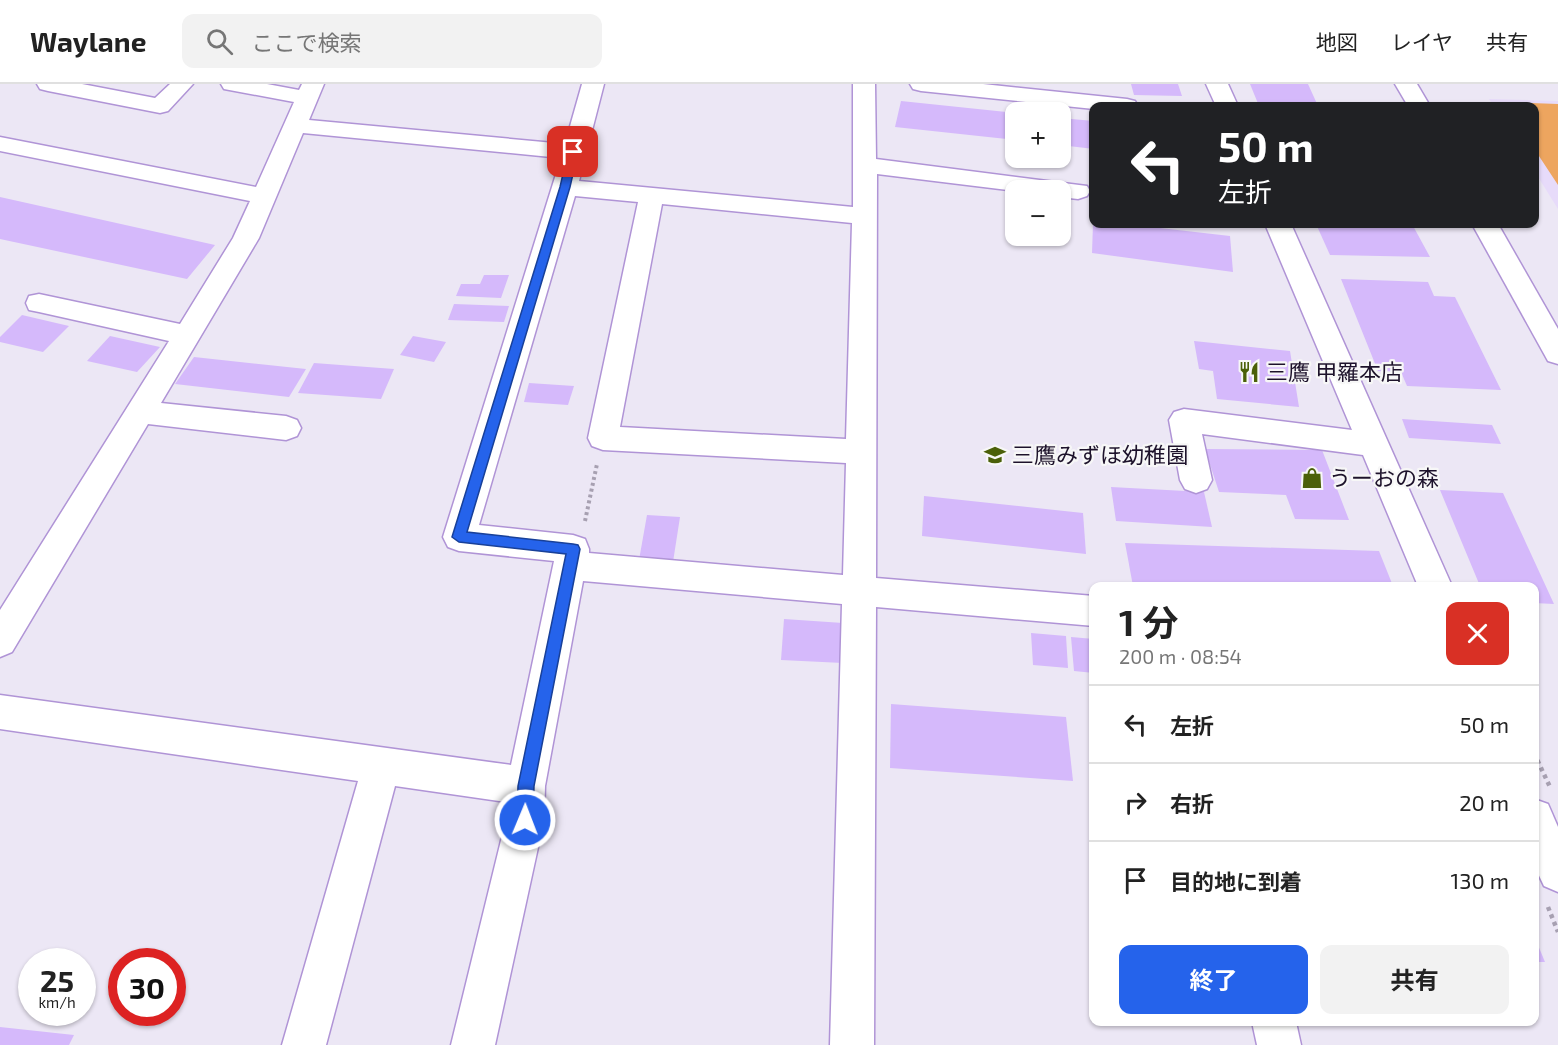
<!DOCTYPE html>
<html lang="ja">
<head>
<meta charset="utf-8">
<style>
	body { margin:0; font-family:"Exo 2","Noto Sans JP",sans-serif; background:#f2f2f2; color:#222; height:100vh; display:flex; flex-direction:column; font-size:22px; white-space:nowrap }
	* { box-sizing:border-box; margin:0 }
	p { font-size:20px; color:#767676 }
	.icon { flex:none; width:33px; height:33px; fill:none; stroke:currentColor; stroke-width:2; stroke-linecap:round; stroke-linejoin:round }
	.map { position:relative; flex:1; overflow:hidden }
	.drawer { position:absolute; left:1089px; top:498px; width:450px; height:444px; display:flex; flex-direction:column; background:#fff; border-radius:12px; box-shadow:0 2px 4px #0004 }
	.drawer>* { flex:none }
	.banner { position:absolute; left:1089px; top:18px; width:450px; height:126px; border-radius:12px; box-shadow:0 2px 4px #0004; background:#202124; color:#fff; overflow:hidden }
	.tools { position:absolute; left:1005px; top:18px; display:grid; gap:12px }
	.tools a { display:grid; place-items:center; width:66px; height:66px; border-radius:12px; background:#fff; box-shadow:0 2px 4px #0004; font-size:30px }
	.speed { position:absolute; left:18px; top:864px; display:flex; gap:12px; font-size:30px; font-weight:700; text-align:center }
	.speed>* { display:grid; place-content:center; width:78px; height:78px; border-radius:50%; background:#fff; box-shadow:0 2px 4px #0004; line-height:1 }
	.speed small { font-size:15px; font-weight:400 }
	.speed .limit { border:9px solid #d22; background:#fff; color:#111 }
	.pin { position:absolute; display:grid; place-items:center; width:51px; height:51px; color:#fff; margin:-26px; border-radius:12px; box-shadow:0 3px 9px #0006 }
	.me { position:absolute; width:66px; margin:-33px; rotate:1deg; stroke-linejoin:round; filter:drop-shadow(0 0 4px #0008) }
	.turn { display:flex; align-items:center; gap:21px; height:126px; padding:0 30px; font-size:27px }
	.turn .icon { width:78px; height:78px; stroke-width:2.5 }
	.turn b { display:block; font-size:42px; line-height:51px }
	.round { display:grid; place-items:center; flex:none; width:63px; height:63px; border-radius:12px; background:#f2f2f2 }
	.headline { display:flex; align-items:center; justify-content:space-between; height:102px; padding:0 30px }
	h1 { font-size:36px; font-weight:700; line-height:45px }
	.button { display:flex; gap:12px; margin-top:auto; padding:12px 30px }
	.button a { flex:1; height:69px; border-radius:12px; background:#2563eb; color:#fff; font-size:24px; font-weight:700; line-height:69px; text-align:center }
	.button a+a { background:#f2f2f2; color:#222 }
	ul { padding:0; list-style:none }
	li { display:flex; align-items:center; gap:18px; height:78px; padding:0 30px; border-top:2px solid #e0e0e0 }
	li div { flex:1 }
	li b { display:block; font-size:22px }
	li em { font-style:normal }
	header { display:flex; align-items:center; gap:36px; box-sizing:border-box; height:84px; padding:0 30px; background:#fff; border-bottom:2px solid #e0e0e0 }
	header strong { font-size:28px }
	nav { display:flex; gap:33px; margin-inline-start:auto; font-size:21px }
	.search { width:420px; height:54px; background:#f2f2f2; display:flex; align-items:center; gap:15px; box-sizing:border-box; padding:0 21px; border-radius:12px; color:#767676; font-size:22px }
	.map>svg:first-child { display:block }
	.built { fill:#e7dbfa }
	.green { fill:#eda55f }
	.building { fill:#d5b9fb }
	.lines { fill:none; stroke-linecap:round; stroke-linejoin:round }
	.minor-casing { stroke:#b094d6; stroke-width:3 }
	.path-far1 { stroke:#a7a0b1; stroke-width:4; stroke-dasharray:3 3; stroke-linecap:butt }
	.path { stroke:#a7a0b1; stroke-width:4.5; stroke-dasharray:4 4; stroke-linecap:butt }
	.minor { fill:#fff; fill-rule:evenodd }
	.route { fill:#2563eb; stroke:#184099; stroke-width:1.5 }
	.labels { text-anchor:middle; stroke-width:4.5; stroke-linejoin:round; paint-order:stroke }
	.poi-label { font-size:22px; fill:#1d122b; stroke:#f7f7f7; text-anchor:start }
</style>
</head>
<body>
<header>
<strong>Waylane</strong>
<div class="search"><svg class="icon" aria-label="search" viewBox="0 0 24 24"><circle cx="10" cy="10" r="6"/><path d="M15 15l6 6"/></svg>ここで検索</div>
<nav><a>地図</a><a>レイヤ</a><a>共有</a></nav>
</header>
<div class="map">
<svg width="1558" height="961" viewBox="0 0 1558 961">
	<rect width="100%" height="100%" fill="#ece7f5"/>
	<!-- built -->
	<path class="built" d="M1489 15 1558 17V125L1535 88 1534 22H1494Z"/>
	<!-- green -->
	<path class="green" d="M1503 18 1558 20V101L1535 66 1534 22H1506Z"/>
	<!-- building -->
	<g class="building">
		<path d="M1131 0H1178L1182 12 1134 11Z"/>
		<path d="M1250 0H1308L1318 22H1259Z"/>
		<path d="M901 17 1016 29V56L895 43Z"/>
		<path d="M1060 34 1094 37V65L1060 61Z"/>
		<path d="M0 113 215 161 187 195 0 155Z"/>
		<path d="M1093 140H1125L1230 152 1233 188 1092 169Z"/>
		<path d="M1316 140H1412L1430 173 1330 171Z"/>
		<path d="M484 191H509L501 214 456 212 461 200H480Z"/>
		<path d="M1341 195 1428 198 1434 212 1455 213 1501 306 1407 302 1401 288 1378 287Z"/>
		<path d="M454 220 509 222 504 238 448 236Z"/>
		<path d="M22 231 69 242 43 268 0 258V253Z"/>
		<path d="M110 252 160 263 137 288 87 277Z"/>
		<path d="M413 252 446 258 434 278 400 271Z"/>
		<path d="M1194 257 1290 267 1299 323 1217 315 1213 287 1199 285Z"/>
		<path d="M194 273 306 285 289 313 175 300Z"/>
		<path d="M314 279 394 285 381 315 298 309Z"/>
		<path d="M529 299 574 302 568 321 524 318Z"/>
		<path d="M1402 335 1492 341 1501 360 1409 354Z"/>
		<path d="M1205 365 1322 366 1349 436 1295 435 1286 411 1219 408Z"/>
		<path d="M1111 403 1204 408 1212 443 1116 437Z"/>
		<path d="M1440 406 1503 409 1554 520 1534 519V502H1480Z"/>
		<path d="M924 412 1083 429 1086 470 922 452Z"/>
		<path d="M647 431 680 433 673 478 639 476Z"/>
		<path d="M1125 459 1379 467 1393 502H1133Z"/>
		<path d="M784 535 843 539V579L781 576Z"/>
		<path d="M1031 549 1066 552 1068 584 1033 581Z"/>
		<path d="M1071 553 1094 555V589L1074 587Z"/>
		<path d="M891 620 1066 633 1073 697 890 684Z"/>
		<path d="M1534 854H1535L1545 878H1534Z"/>
		<path d="M0 943 74 951 69 961H0Z"/>
	</g>
	<g class="lines">
		<defs>
			<g id="minor">
				<path d="M37 0H82L155 14 170 0H193L168 27 160 29 48 7 40 5Z"/>
				<path d="M221 0H267L299 6 302 0H324L309 36 565 60 582 0H604L579 97 853 123V0H875L876 75 1087 102 1090 107 1087 112 1078 115 1060 113V106L1016 107 877 90 876 494 1094 512V542L876 523 874 961H830L842 520 583 497 545 702 544 736 495 961H451L506 736V718L395 702 326 961H282L358 697 0 645V611L511 681 554 477 459 467 448 463 443 453 561 74 303 49 259 154 161 319 286 332 297 336 301 344 297 352 286 356 148 340 12 568 0 573V526L169 257 39 228 29 226 26 219 29 212 39 210 180 240 233 154 250 117 0 67V53L256 103 294 18 224 5ZM575 112 638 118 588 354 592 362 603 366 846 379 843 491 589 469V465L585 455 573 451 479 441ZM662 120 852 139 846 355 620 343Z"/>
				<path d="M910 0H983L1127 15 1135 17 1138 22H1094V25L921 7 913 5Z"/>
				<path d="M1206 0H1228L1238 22H1216Z"/>
				<path d="M1395 0H1417L1430 22H1408Z"/>
				<path d="M1265 140H1291L1452 502H1418L1363 371 1202 350 1212 396 1207 405 1196 409 1185 405 1180 396 1169 336 1174 328 1184 325 1352 346Z"/>
				<path d="M1472 140H1498L1558 245V280L1548 277Z"/>
				<path d="M1534 715 1548 720 1558 743V808L1544 802 1534 781Z"/>
				<path d="M1252 938H1296L1301 961H1257Z"/>
			</g>
		</defs>
		<!-- minor casing -->
		<use href="#minor" class="minor-casing"/>
		<!-- path-far1 -->
		<path class="path-far1" d="M585 437 597 380"/>
		<!-- path -->
		<g class="path">
			<path d="M1534 669 1550 703"/>
			<path d="M1548 823 1558 848"/>
		</g>
		<!-- minor -->
		<use href="#minor" class="minor"/>
	</g>
	<!-- route -->
	<path class="route" d="M573 65 578 68 570 103 467 448 573 460 578 461 580 465 534 702 533 736 531 742 525 745 520 742 517 736 518 702 566 470 459 458 452 453 560 103 568 68Z"/>
	<!-- icons -->
	<defs>
		<symbol id="restaurant-bare" viewBox="-9 -9 18 18"><path d="M-5-6h1v4h1v-4h1v4h1v-4h1v5L-1.5 .5V6h-2V.5L-5-1ZM5-6V6H3V1.5H1.5Q1.5-4 5-6Z" fill="#4b6009" stroke="#f7f7f7" stroke-width="2.5" paint-order="stroke"/></symbol>
		<symbol id="school-bare" viewBox="-9 -9 18 18"><path d="M0-5L7-2L0 1L-7-2ZM-4 1L0 2.5L4 1V4Q0 6-4 4Z" fill="#4b6009" stroke="#f7f7f7" stroke-width="2.5" paint-order="stroke"/></symbol>
		<symbol id="shop-bare" viewBox="-9 -9 18 18"><path d="M-5-2.5h2.3a2.7 3.5 0 0 1 5.4 0H5L5.5 6h-11ZM-1.5-2.5h3a1.5 2.3 0 0 0-3 0Z" fill="#4b6009" stroke="#f7f7f7" stroke-width="2.5" paint-order="stroke"/></symbol>
	</defs>
	<g fill-rule="evenodd">
		<use href="#restaurant-bare" x="1234" y="273" width="30" height="30"/>
		<use href="#school-bare" x="980" y="356" width="30" height="30"/>
		<use href="#shop-bare" x="1297" y="379" width="30" height="30"/>
	</g>
	<g class="labels">
		<!-- poi labels -->
		<g class="poi-label">
			<text x="1266" y="296">三鷹 甲羅本店</text>
			<text x="1012" y="379">三鷹みずほ幼稚園</text>
			<text x="1329" y="402">うーおの森</text>
		</g>
	</g>
</svg>
<div class="tools">
<a>+</a>
<a>−</a>
</div>
<div class="speed"><div>25<small>km/h</small></div><div class="limit">30</div></div>
<div class="pin" style="left:573px;top:68px;background:#d93025"><svg class="icon" aria-label="arrive" viewBox="0 0 24 24"><path d="M6 21V4h12l-3 4 3 4H6"/></svg></div>
<svg class="me" style="left:525px;top:736px" viewBox="-20 -20 40 40"><circle r="17" fill="#2563eb" stroke="#fff" stroke-width="3"/><path d="M0-11L8 9 0 5-8 9z" fill="#fff"/></svg>
<div class="banner">
<div class="turn"><svg class="icon" aria-label="left" viewBox="0 0 24 24"><path d="M17 20v-9H6M10 6l-5 5 5 5"/></svg><div><b>50 m</b>左折</div></div>
</div>
<section class="drawer">
<div class="headline"><div><h1>1 分</h1><p>200 m · 08:54</p></div><a class="round" style="background:#d93025;color:#fff"><svg class="icon" aria-label="close" viewBox="0 0 24 24"><path d="M6 6l12 12M18 6L6 18"/></svg></a></div>
<ul>
<li><svg class="icon" aria-label="left" viewBox="0 0 24 24"><path d="M17 20v-9H6M10 6l-5 5 5 5"/></svg><div><b>左折</b></div><em>50 m</em></li>
<li><svg class="icon" aria-label="right" viewBox="0 0 24 24"><path d="M7 20v-9h11M14 6l5 5-5 5"/></svg><div><b>右折</b></div><em>20 m</em></li>
<li><svg class="icon" aria-label="arrive" viewBox="0 0 24 24"><path d="M6 21V4h12l-3 4 3 4H6"/></svg><div><b>目的地に到着</b></div><em>130 m</em></li>
</ul>
<div class="button"><a>終了</a><a>共有</a></div>
</section>
</div>
</body>
</html>
